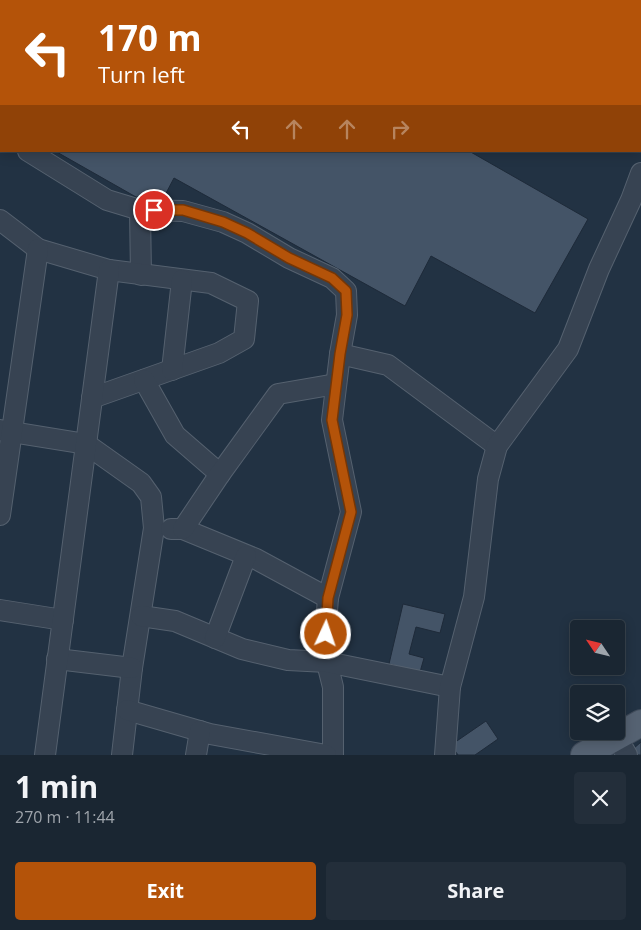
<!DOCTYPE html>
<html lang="en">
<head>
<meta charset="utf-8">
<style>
	body { margin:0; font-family:"Open Sans",sans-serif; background:#232e3a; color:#f1f3f6; height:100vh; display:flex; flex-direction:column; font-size:19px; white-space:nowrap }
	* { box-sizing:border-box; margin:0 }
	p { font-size:16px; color:#9fa5ac }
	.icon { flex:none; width:28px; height:28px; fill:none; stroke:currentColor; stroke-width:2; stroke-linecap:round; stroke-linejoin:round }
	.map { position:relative; height:755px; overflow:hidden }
	.side { display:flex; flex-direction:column; background:#1a2632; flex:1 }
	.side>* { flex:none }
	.banner { position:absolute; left:0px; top:0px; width:641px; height:152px; box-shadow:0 2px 12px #0003,0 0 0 1px #38434d; background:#b45309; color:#fff; overflow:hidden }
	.needle { width:32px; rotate:305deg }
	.buttons { position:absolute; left:570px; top:620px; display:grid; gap:10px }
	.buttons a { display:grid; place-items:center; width:55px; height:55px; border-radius:5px; background:#1a2632; box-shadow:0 2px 12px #0003,0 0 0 1px #38434d; font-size:25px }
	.pin { position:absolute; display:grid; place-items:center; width:42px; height:42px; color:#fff; margin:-21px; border:2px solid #fff; border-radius:50%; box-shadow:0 1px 5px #0007 }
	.me { position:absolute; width:55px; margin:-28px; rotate:3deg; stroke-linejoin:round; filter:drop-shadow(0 0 4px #0008) }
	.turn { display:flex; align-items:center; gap:18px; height:105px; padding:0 15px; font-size:22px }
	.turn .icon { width:65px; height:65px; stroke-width:2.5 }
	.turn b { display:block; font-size:35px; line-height:42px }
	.lanes { display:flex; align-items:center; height:48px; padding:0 15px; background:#0003; justify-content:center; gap:25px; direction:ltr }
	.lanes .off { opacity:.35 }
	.round { display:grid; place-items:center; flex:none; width:52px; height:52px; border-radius:5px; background:#232e3a }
	.summary { display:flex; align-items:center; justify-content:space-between; height:85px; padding:0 15px }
	h1 { font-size:30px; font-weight:700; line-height:38px }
	.button { display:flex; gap:10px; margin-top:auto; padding:10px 15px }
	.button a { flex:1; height:58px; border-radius:5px; background:#b45309; color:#fff; font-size:20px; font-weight:700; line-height:58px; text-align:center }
	.button a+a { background:#232e3a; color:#f1f3f6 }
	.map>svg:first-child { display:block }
	.building { fill:#445467; stroke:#1e2a39 }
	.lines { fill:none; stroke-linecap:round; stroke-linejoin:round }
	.minor-casing { stroke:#55616f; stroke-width:22 }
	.major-casing { stroke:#414c5b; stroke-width:28 }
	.minor { stroke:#374352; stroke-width:20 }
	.major { stroke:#556272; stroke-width:26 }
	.route-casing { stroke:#753606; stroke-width:12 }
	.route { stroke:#b45309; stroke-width:9 }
</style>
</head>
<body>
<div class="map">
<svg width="641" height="755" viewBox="0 0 641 755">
	<rect width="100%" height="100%" fill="#223243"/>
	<!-- building -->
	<g class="building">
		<path d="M61 0H202L205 1H60Z"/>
		<path d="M55 151H469L588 219 535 313 431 256 405 306 174 178 164 197H136Z"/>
		<path d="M403 604 445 614 440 633 416 627 409 654 424 658 420 672 389 664Z"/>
		<path d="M486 721 498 739 475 755H458L451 745Z"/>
		<path d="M641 742V755H638L633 749Z"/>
	</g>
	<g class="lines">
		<defs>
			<g id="minor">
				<path d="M0 132 1 133"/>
				<path d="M28 151 107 200 140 210 183 211 223 222 247 233 289 258 332 278 346 291 347 315 340 354 332 420 351 512 328 598 324 651 333 687V755"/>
				<path d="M140 210 141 275"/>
				<path d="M0 220 38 249 109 270 211 283 248 301 244 339 219 353 92 398"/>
				<path d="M340 354 388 365 497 446"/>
				<path d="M172 370 182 280"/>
				<path d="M144 380 175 435 220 474"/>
				<path d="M0 430 86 444 141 483 151 497 154 528 132 668 122 755"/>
				<path d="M0 515 38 249"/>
				<path d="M171 529H183L256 559 328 598"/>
				<path d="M183 529 220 474 278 394 336 384"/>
				<path d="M0 610 63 620"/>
				<path d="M141 616 175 621 242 649 288 660 327 662 450 687"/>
				<path d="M215 638 246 556"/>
				<path d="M57 659 132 668"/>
				<path d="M127 710 210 734 326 755"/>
				<path d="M616 736 627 755"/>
				<path d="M45 755 109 270"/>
				<path d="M196 755 200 731"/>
				<path d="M445 755 450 687 474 597 488 479 497 446 568 349 599 269 631 200 641 173"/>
			</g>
			<path id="major" d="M584 755 641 723"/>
		</defs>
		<!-- minor casing -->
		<use href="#minor" class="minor-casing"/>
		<!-- major casing -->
		<use href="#major" class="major-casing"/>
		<!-- minor -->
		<use href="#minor" class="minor"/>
		<!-- major -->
		<use href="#major" class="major"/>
	</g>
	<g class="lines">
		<defs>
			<path id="route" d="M154 210H183L223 222 247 233 289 258 332 278 346 291 347 315 340 354 332 420 351 512 328 598 326 634"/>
		</defs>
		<!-- route casing -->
		<use href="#route" class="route-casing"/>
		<!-- route -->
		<use href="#route" class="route"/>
	</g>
</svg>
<div class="buttons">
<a><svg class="needle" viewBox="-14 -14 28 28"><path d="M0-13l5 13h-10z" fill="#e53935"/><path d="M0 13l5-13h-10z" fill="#9fa5ac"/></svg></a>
<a><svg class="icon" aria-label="layers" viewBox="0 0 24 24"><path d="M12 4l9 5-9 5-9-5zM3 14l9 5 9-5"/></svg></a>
</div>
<div class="pin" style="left:154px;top:210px;background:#d93025"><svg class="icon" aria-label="arrive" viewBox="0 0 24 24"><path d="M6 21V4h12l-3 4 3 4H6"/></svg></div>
<svg class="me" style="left:326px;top:634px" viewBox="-20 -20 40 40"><circle r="17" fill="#b45309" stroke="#fff" stroke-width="3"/><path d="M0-11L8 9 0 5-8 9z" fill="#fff"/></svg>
<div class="banner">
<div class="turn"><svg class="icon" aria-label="left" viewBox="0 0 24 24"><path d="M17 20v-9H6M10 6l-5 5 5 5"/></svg><div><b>170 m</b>Turn left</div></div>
<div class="lanes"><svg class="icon" aria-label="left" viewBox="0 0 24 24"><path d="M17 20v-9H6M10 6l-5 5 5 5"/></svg><svg class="icon off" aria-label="ahead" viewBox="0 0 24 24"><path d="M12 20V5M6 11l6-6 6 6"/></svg><svg class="icon off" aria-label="ahead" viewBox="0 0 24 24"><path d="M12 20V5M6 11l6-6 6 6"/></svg><svg class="icon off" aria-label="right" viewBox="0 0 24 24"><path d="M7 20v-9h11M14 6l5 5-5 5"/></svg></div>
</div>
</div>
<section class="side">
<div class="summary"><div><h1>1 min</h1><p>270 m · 11:44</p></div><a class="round"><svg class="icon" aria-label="close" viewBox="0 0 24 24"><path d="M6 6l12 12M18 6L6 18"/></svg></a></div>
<div class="button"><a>Exit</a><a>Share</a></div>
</section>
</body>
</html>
